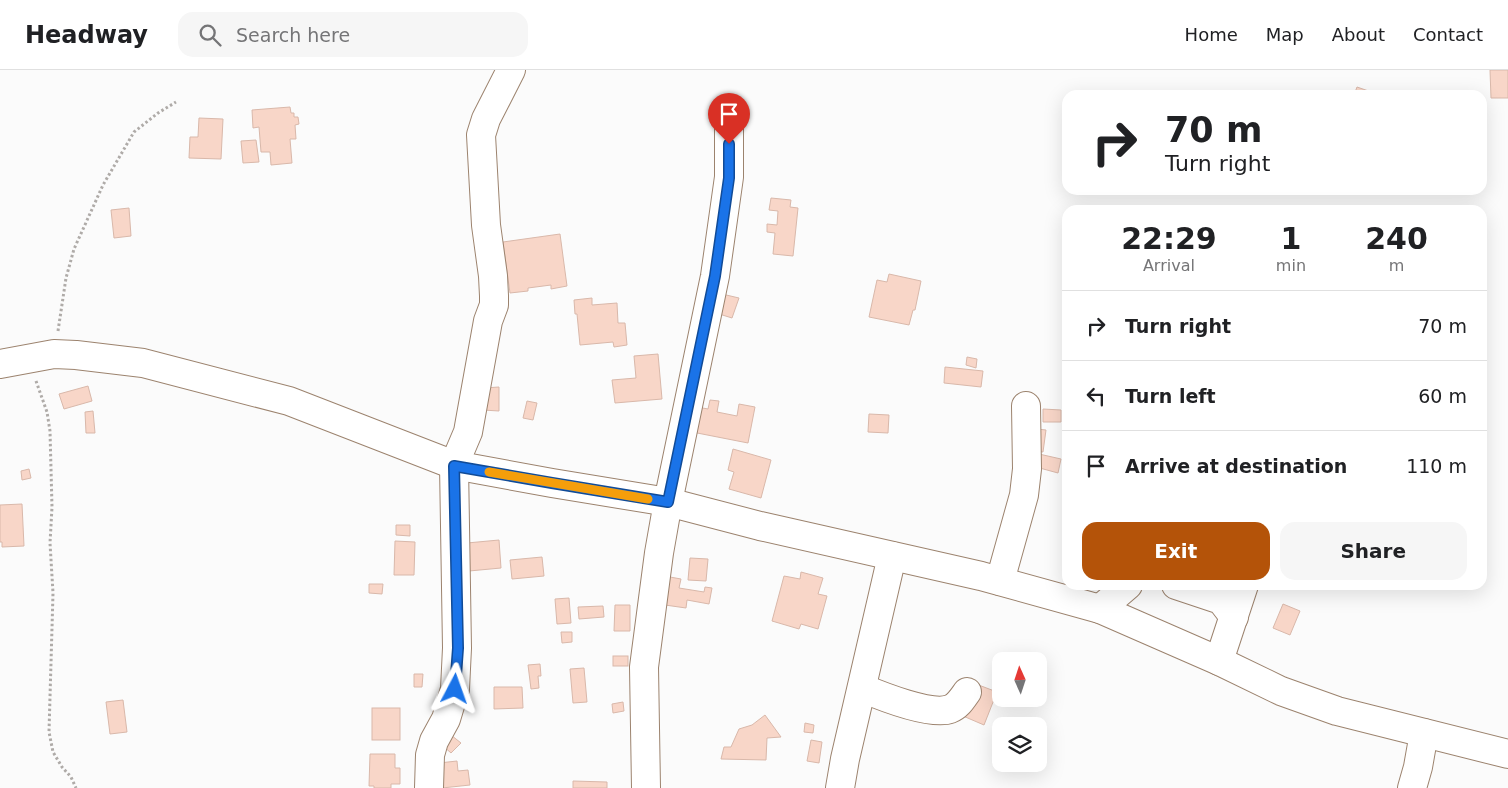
<!DOCTYPE html>
<html lang="en">
<head>
<meta charset="utf-8">
<style>
	body { margin:0; font-family:"DejaVu Sans",sans-serif; background:#f6f6f6; color:#202124; height:100vh; display:flex; flex-direction:column; font-size:19px; white-space:nowrap }
	* { box-sizing:border-box; margin:0 }
	p { font-size:16px; color:#757577 }
	.icon { flex:none; width:28px; height:28px; fill:none; stroke:currentColor; stroke-width:2; stroke-linecap:round; stroke-linejoin:round }
	.map { position:relative; flex:1; overflow:hidden }
	.drawer { position:absolute; left:1062px; top:135px; width:425px; height:385px; display:flex; flex-direction:column; background:#fff; border-radius:15px; box-shadow:0 5px 20px #0002 }
	.drawer>* { flex:none }
	.banner { position:absolute; left:1062px; top:20px; width:425px; height:105px; border-radius:15px; box-shadow:0 5px 20px #0002; background:#fff; color:#202124; overflow:hidden }
	.needle { width:32px; rotate:357deg }
	.fabs { position:absolute; left:992px; top:582px; display:grid; gap:10px }
	.fabs a { display:grid; place-items:center; width:55px; height:55px; border-radius:10px; background:#fff; box-shadow:0 5px 20px #0002; font-size:25px }
	.pin { position:absolute; display:grid; place-items:center; width:42px; height:42px; color:#fff; margin:-51px -21px; border-radius:50% 50% 50% 0; rotate:-45deg; box-shadow:0 0 5px #0007 }
	.pin .icon { rotate:45deg }
	.me { position:absolute; width:55px; margin:-28px; rotate:4deg; stroke-linejoin:round; filter:drop-shadow(0 0 4px #0008) }
	.turn { display:flex; align-items:center; gap:18px; height:105px; padding:0 20px; font-size:22px }
	.turn .icon { width:65px; height:65px; stroke-width:2.5 }
	.turn b { display:block; font-size:35px; line-height:42px }
	.eta { display:flex; justify-content:space-evenly; align-items:center; height:85px; text-align:center }
	.eta b { font-size:30px; font-weight:700; line-height:35px }
	.cta { display:flex; gap:10px; margin-top:auto; padding:10px 20px }
	.cta a { flex:1; height:58px; border-radius:15px; background:#b45309; color:#fff; font-size:20px; font-weight:700; line-height:58px; text-align:center }
	.cta a+a { background:#f6f6f6; color:#202124 }
	ul { padding:0; list-style:none }
	li { display:flex; align-items:center; gap:15px; height:70px; padding:0 20px; border-top:1px solid #e0e0e0 }
	li div { flex:1 }
	li b { display:block; font-size:19px }
	li em { font-style:normal }
	header { display:flex; align-items:center; gap:30px; box-sizing:border-box; height:70px; padding:0 25px; background:#fff; border-bottom:1px solid #e0e0e0 }
	header strong { font-size:24px }
	nav { display:flex; gap:28px; margin-inline-start:auto; font-size:18px }
	.search { width:350px; height:45px; background:#f6f6f6; display:flex; align-items:center; gap:12px; box-sizing:border-box; padding:0 18px; border-radius:15px; color:#757577; font-size:19px }
	.map>svg:first-child { display:block }
	.building { fill:#f8d6c8; stroke:#d9b8aa }
	.lines { fill:none; stroke-linecap:round; stroke-linejoin:round }
	.street-casing { stroke:#9c836e; stroke-width:30 }
	.path { stroke:#afaba8; stroke-width:3; stroke-dasharray:2.5 2.5; stroke-linecap:butt }
	.street { stroke:#fff; stroke-width:28 }
	.route-casing { stroke:#114b97; stroke-width:12 }
	.route { stroke:#1a73e8; stroke-width:9 }
	.slow { stroke:#f59e0b; stroke-width:9 }
</style>
</head>
<body>
<header>
<strong>Headway</strong>
<div class="search"><svg class="icon" aria-label="search" viewBox="0 0 24 24"><circle cx="10" cy="10" r="6"/><path d="M15 15l6 6"/></svg>Search here</div>
<nav><a>Home</a><a>Map</a><a>About</a><a>Contact</a></nav>
</header>
<div class="map">
<svg width="1508" height="718" viewBox="0 0 1508 718">
	<rect width="100%" height="100%" fill="#fbfbfb"/>
	<!-- building -->
	<g class="building">
		<path d="M1490 0H1508V28H1491Z"/>
		<path d="M1357 17 1380 25H1354Z"/>
		<path d="M290 37 291 43H294V47H298L299 54 295 55 296 69H290L292 93 271 95 270 82H261L259 57 253 58 252 40Z"/>
		<path d="M199 48 223 49 221 89 189 88 190 67H198Z"/>
		<path d="M256 70 259 92 243 93 241 71Z"/>
		<path d="M771 128 791 130 790 137 798 138 793 186 773 184 775 163 767 162V154L777 155 778 141 769 140Z"/>
		<path d="M129 138 131 166 114 168 111 140Z"/>
		<path d="M560 164 567 216 551 219V215L528 218V221L510 223 503 172Z"/>
		<path d="M889 204 921 211 915 240H913L909 255 869 247 877 210 887 212Z"/>
		<path d="M722 224 739 228 732 248 716 243Z"/>
		<path d="M592 228V235L617 233 618 253H625L627 275 614 277 613 272 580 275 577 244H575L574 230Z"/>
		<path d="M658 284 662 329 615 333 612 310 636 308 634 286Z"/>
		<path d="M967 287 977 289 976 298 966 295Z"/>
		<path d="M945 297 983 301 981 317 944 313Z"/>
		<path d="M88 316 92 331 64 339 59 324Z"/>
		<path d="M499 317V341L483 340 484 318Z"/>
		<path d="M710 330 719 331 717 342 737 346 739 334 755 337 748 373 687 361 692 336 708 339Z"/>
		<path d="M527 331 537 333 533 350 523 348Z"/>
		<path d="M1043 339 1061 340V352H1043Z"/>
		<path d="M93 341 95 363H86L85 342Z"/>
		<path d="M869 344 889 345 888 363 868 362Z"/>
		<path d="M1037 359 1046 360 1043 382 1034 381Z"/>
		<path d="M733 379 771 390 761 428 729 419 734 402 728 400Z"/>
		<path d="M1039 384 1061 389 1058 403 1036 397Z"/>
		<path d="M29 399 31 408 22 410 21 401Z"/>
		<path d="M22 434 24 476 2 477V472H0V435Z"/>
		<path d="M396 455H410V466L396 465Z"/>
		<path d="M499 470 501 498 469 501 467 473Z"/>
		<path d="M395 471 415 472 414 505H394Z"/>
		<path d="M542 487 544 506 512 509 510 490Z"/>
		<path d="M690 488 708 489 706 511 688 510Z"/>
		<path d="M801 502 823 508 818 524 827 526 818 559 801 554 799 559 772 551 784 506 800 509Z"/>
		<path d="M670 507 681 509 679 518 704 522 705 517 712 518 709 534 687 530 686 538 665 535Z"/>
		<path d="M369 514H383L382 524 369 523Z"/>
		<path d="M569 528 571 553 557 554 555 529Z"/>
		<path d="M1283 534 1300 541 1290 565 1273 558Z"/>
		<path d="M615 535H630V561H614Z"/>
		<path d="M603 536 604 547 579 549 578 537Z"/>
		<path d="M561 562H572V572L562 573Z"/>
		<rect x="613" y="586" width="15" height="10"/>
		<path d="M540 594 541 606H538L539 618 531 619 528 595Z"/>
		<path d="M584 598 587 632 573 633 570 599Z"/>
		<path d="M414 604H423L422 617H414Z"/>
		<path d="M976 614 997 622 984 655 963 646Z"/>
		<path d="M494 617H522L523 638 494 639Z"/>
		<path d="M123 630 127 662 110 664 106 632Z"/>
		<path d="M623 632 624 641 613 643 612 634Z"/>
		<rect x="372" y="638" width="28" height="32"/>
		<path d="M765 645 781 667 767 668 766 690 721 689 724 677H731L739 659 752 655Z"/>
		<path d="M805 653 814 655 813 663 804 662Z"/>
		<path d="M451 665 461 673 451 683 442 675Z"/>
		<path d="M811 670 822 672 819 693 807 691Z"/>
		<path d="M370 684H395V698H400V714H391V718H374V716H369Z"/>
		<path d="M457 691 458 701 468 700 470 715 442 718 439 693Z"/>
		<path d="M573 711 607 712V718H573Z"/>
	</g>
	<g class="lines">
		<defs>
			<g id="street">
				<path d="M0 294 54 284 76 285 143 293 289 331 454 395 552 413 668 432 760 456 981 506 1100 539 1219 591 1281 621 1337 641 1508 684"/>
				<path d="M1000 511 1024 425 1027 399 1026 336"/>
				<path d="M1176 515 1221 530 1234 547"/>
				<path d="M1100 539 1128 515"/>
				<path d="M1219 591 1244 515"/>
				<path d="M862 618C881 626 931 646 950 639 958 636 962 629 967 622"/>
				<path d="M429 718 430 685 434 671 446 649 455 619 457 578 454 395 468 362 488 251 494 235V226L493 206 486 155 481 65 486 49 511 0"/>
				<path d="M646 718 644 597 659 483 668 432 715 206 729 107V58"/>
				<path d="M840 718 845 689 892 486"/>
				<path d="M1412 718 1418 697 1424 663"/>
			</g>
		</defs>
		<!-- street casing -->
		<use href="#street" class="street-casing"/>
		<!-- path -->
		<g class="path">
			<path d="M58 261 66 208 74 179 103 115 134 62 158 43 176 32"/>
			<path d="M36 311 47 342 50 361 52 437 50 473 53 523 49 662 53 682 62 697 71 707 76 718"/>
		</g>
		<!-- street -->
		<use href="#street" class="street"/>
	</g>
	<g class="lines">
		<defs>
			<path id="route" d="M455 619 458 578 454 396 552 413 668 432 715 206 729 108V74"/>
		</defs>
		<!-- route casing -->
		<use href="#route" class="route-casing"/>
		<!-- route -->
		<use href="#route" class="route"/>
		<!-- slow -->
		<path class="slow" d="M489 402 648 429"/>
	</g>
</svg>
<div class="fabs">
<a><svg class="needle" viewBox="-14 -14 28 28"><path d="M0-13l5 13h-10z" fill="#e53935"/><path d="M0 13l5-13h-10z" fill="#757577"/></svg></a>
<a><svg class="icon" aria-label="layers" viewBox="0 0 24 24"><path d="M12 4l9 5-9 5-9-5zM3 14l9 5 9-5"/></svg></a>
</div>
<div class="pin" style="left:729px;top:74px;background:#d93025"><svg class="icon" aria-label="arrive" viewBox="0 0 24 24"><path d="M6 21V4h12l-3 4 3 4H6"/></svg></div>
<svg class="me" style="left:455px;top:619px" viewBox="-20 -20 40 40"><path d="M0-17L14 15 0 8-14 15z" fill="#1a73e8" stroke="#fff" stroke-width="4"/></svg>
<div class="banner">
<div class="turn"><svg class="icon" aria-label="right" viewBox="0 0 24 24"><path d="M7 20v-9h11M14 6l5 5-5 5"/></svg><div><b>70 m</b>Turn right</div></div>
</div>
<section class="drawer">
<div class="eta">
<div><b>22:29</b><p>Arrival</p></div>
<div><b>1</b><p>min</p></div>
<div><b>240</b><p>m</p></div>
</div>
<ul>
<li><svg class="icon" aria-label="right" viewBox="0 0 24 24"><path d="M7 20v-9h11M14 6l5 5-5 5"/></svg><div><b>Turn right</b></div><em>70 m</em></li>
<li><svg class="icon" aria-label="left" viewBox="0 0 24 24"><path d="M17 20v-9H6M10 6l-5 5 5 5"/></svg><div><b>Turn left</b></div><em>60 m</em></li>
<li><svg class="icon" aria-label="arrive" viewBox="0 0 24 24"><path d="M6 21V4h12l-3 4 3 4H6"/></svg><div><b>Arrive at destination</b></div><em>110 m</em></li>
</ul>
<div class="cta"><a>Exit</a><a>Share</a></div>
</section>
</div>
</body>
</html>
